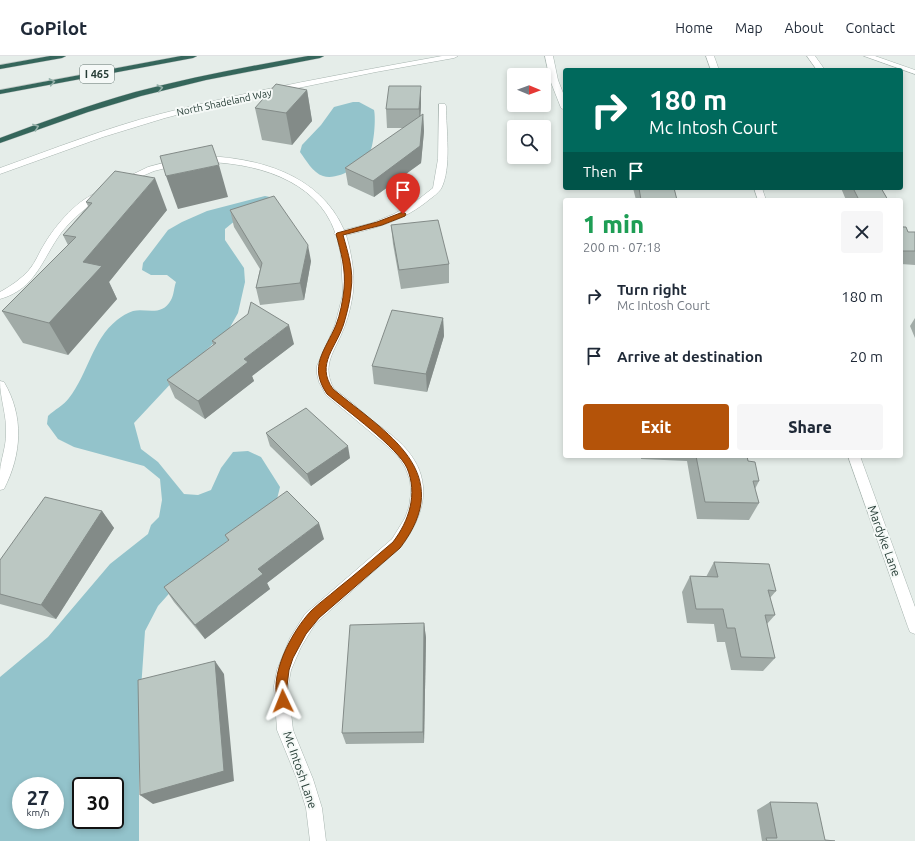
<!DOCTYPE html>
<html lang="en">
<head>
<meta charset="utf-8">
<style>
	body { margin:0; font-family:Ubuntu,sans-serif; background:#f6f6f7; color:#1f2937; height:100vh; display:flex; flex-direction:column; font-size:15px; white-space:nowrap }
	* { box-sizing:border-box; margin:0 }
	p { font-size:13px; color:#747a83 }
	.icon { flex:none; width:22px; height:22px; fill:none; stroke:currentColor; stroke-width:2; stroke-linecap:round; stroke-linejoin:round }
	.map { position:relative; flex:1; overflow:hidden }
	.drawer { position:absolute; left:563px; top:142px; width:340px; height:260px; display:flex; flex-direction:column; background:#fff; border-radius:4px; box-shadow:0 2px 6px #0003 }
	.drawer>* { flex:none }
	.guide { position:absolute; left:563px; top:12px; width:340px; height:122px; border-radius:4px; box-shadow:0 2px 6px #0003; background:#00695c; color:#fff; overflow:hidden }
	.needle { width:26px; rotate:91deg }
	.buttons { position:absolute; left:507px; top:12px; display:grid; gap:8px }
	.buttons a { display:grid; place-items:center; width:44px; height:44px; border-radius:4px; background:#fff; box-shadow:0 2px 6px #0003; font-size:20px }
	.speed { position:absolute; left:12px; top:721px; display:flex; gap:8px; font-size:20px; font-weight:700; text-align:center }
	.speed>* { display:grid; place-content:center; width:52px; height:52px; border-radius:50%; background:#fff; box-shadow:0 2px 6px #0003; line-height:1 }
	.speed small { font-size:10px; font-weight:400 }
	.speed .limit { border:2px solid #111; border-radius:6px; background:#fff; color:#111 }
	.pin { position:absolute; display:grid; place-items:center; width:34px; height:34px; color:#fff; margin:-41px -17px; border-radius:50% 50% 50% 0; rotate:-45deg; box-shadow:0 0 4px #0007 }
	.pin .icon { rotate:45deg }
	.me { position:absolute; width:44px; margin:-22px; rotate:358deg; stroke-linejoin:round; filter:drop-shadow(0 0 3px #0008) }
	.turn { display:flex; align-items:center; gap:14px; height:84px; padding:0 20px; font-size:18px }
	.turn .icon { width:52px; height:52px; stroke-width:2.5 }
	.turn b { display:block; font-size:28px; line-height:34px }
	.then { display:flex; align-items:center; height:38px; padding:0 20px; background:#0003; gap:8px; font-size:15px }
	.round { display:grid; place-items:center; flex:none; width:42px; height:42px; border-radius:4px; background:#f6f6f7 }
	.headline { display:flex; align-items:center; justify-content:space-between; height:68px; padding:0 20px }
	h1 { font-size:24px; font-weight:800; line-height:30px; color:#1e9e55 }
	.cta { display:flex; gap:8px; margin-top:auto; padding:8px 20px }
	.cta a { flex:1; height:46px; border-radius:4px; background:#b45309; color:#fff; font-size:16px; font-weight:800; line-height:46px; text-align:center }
	.cta a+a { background:#f6f6f7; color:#1f2937 }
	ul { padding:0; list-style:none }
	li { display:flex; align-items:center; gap:12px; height:60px; padding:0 20px }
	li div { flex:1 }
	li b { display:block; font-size:15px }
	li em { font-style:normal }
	header { display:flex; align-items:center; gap:24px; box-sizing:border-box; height:56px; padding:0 20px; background:#fff; border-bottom:1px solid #e0e1e3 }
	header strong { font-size:19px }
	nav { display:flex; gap:22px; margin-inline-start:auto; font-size:14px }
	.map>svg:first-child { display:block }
	.water { fill:#93c3cb; fill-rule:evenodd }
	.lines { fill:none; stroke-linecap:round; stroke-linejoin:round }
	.lane-casing { stroke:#a8b5b0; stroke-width:1 }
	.street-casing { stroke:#a8b5b0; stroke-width:1 }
	.highway-casing { stroke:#c2c9c7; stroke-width:1 }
	.lane { fill:#fff; fill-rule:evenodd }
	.street { fill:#fff; fill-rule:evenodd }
	.highway { fill:#35665b; fill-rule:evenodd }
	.wall { fill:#a1aba7 }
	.shaded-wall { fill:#838b88 }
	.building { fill:#bbc7c2; stroke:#838b88 }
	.oneway { stroke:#95b0a9 }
	.route { fill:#b45309; stroke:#753606 }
	.labels { text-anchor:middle; stroke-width:4; stroke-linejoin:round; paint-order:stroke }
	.far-street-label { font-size:10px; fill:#263d36; stroke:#f5f9f7 }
	.shield { fill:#f5f9f7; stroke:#647570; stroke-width:1 }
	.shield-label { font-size:11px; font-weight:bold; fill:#263d36 }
	.street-label { font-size:12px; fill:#263d36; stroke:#f5f9f7 }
</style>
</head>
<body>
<header>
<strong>GoPilot</strong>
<nav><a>Home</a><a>Map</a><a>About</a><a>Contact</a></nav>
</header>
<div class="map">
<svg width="915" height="785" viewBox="0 0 915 785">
	<rect width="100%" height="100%" fill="#e5ede9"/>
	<!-- water -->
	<g class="water">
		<path d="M353 46H359L374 54C376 63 374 88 370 96 363 109 338 125 323 120 313 117 306 104 300 96L302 89 321 69 334 51Z"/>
		<path d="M265 140 270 141 268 146C253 153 237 162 225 173V184L244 212 245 226 238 257 229 273 176 322 134 367 141 393 158 406 184 438 198 439 211 434 221 412 233 396 248 395 261 401 280 431 277 443 183 522 158 550 145 575 139 662V785H0V621L48 581 110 508 148 478 151 469 159 461 162 444 160 423 144 410 74 391 58 383 47 368 48 360C54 354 64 349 69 342 88 318 92 284 117 264 122 260 127 257 133 255 146 252 162 261 171 244 174 239 174 231 176 226L167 219H151L142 214 143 207 168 174 182 166 207 155ZM21 730H55V764H21ZM81 730H115V764H81Z"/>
	</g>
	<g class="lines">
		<defs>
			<g id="lane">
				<path d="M545 0H553L558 24 565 42V54L561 52 550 24Z"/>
				<path d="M807 0H815L825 14H817Z"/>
			</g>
			<g id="street">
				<path d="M442 0H458L454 2 376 16 215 49 165 62 103 81 0 118V112C53 93 106 72 160 58 253 34 348 17 442 0Z"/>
				<path d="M706 0H714L719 14H711Z"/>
				<path d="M864 0H875L915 14V18Z"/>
				<path d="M439 48H445L446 50C446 73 452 112 441 133 438 137 434 140 430 143 405 164 377 172 346 179 352 199 356 223 352 243 350 255 346 268 341 279 332 299 322 311 334 333 347 342 358 352 369 362 382 372 396 381 407 394 434 426 424 460 401 491L315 568 301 591 291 614 288 630 293 674 313 723 322 752 326 785H310L306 752 297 723 277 674 274 630 277 614 290 582 305 558 392 483 405 462 409 451 411 437 410 424 405 411 398 400 386 389 326 339 319 326 317 318V310L335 269 343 238 341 199 337 181 334 178 335 176C316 122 252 106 201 106L197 103 201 100C257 101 320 118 344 174L372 167 394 158 415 146 433 132 438 103Z"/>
				<path d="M179 103 183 106 182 108 154 115 126 127 123 128 119 125 148 111Z"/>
				<path d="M754 132H762L766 144H758Z"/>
				<path d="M100 136 103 137 104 139 103 141C87 150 73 162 61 177 42 203 36 233 0 243V236C11 230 21 223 29 214 36 206 39 196 45 187 55 170 79 141 100 136Z"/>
				<path d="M0 325 4 326C24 360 22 398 4 433L0 434C0 428 0 421 0 415 1 403 6 391 6 378 7 359 0 343 0 325Z"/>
				<path d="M848 400H860L915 551V578L910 576 908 571Z"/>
			</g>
			<g id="highway">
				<path d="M50 0H66L62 2 0 13V9Z"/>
				<path d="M181 0H197L193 2 0 38V34Z"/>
				<path d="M308 0H324L320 2 206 24 141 40 88 56 0 87V82C45 65 89 49 135 36 192 21 250 10 308 0Z"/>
			</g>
		</defs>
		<!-- lane casing -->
		<use href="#lane" class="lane-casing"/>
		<!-- street casing -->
		<use href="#street" class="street-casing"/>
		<!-- highway casing -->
		<use href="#highway" class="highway-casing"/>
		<!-- lane -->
		<use href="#lane" class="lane"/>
		<!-- street -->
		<use href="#street" class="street"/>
		<!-- highway -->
		<use href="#highway" class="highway"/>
	</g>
	<!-- wall -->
	<g class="wall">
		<path d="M307 34 312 65 292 89 262 84 255 52Z"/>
		<path d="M421 49 420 60 423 58 424 75 421 107 374 141 348 129 345 112 404 72H387L386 53Z"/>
		<path d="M633 132H674L677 144H636Z"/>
		<path d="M841 132H881L888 144H846Z"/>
		<path d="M86 146 167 154 109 226 117 243 68 299 23 287 2 255 68 189 63 179 88 150Z"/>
		<path d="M230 154 311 205 304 244 260 249 256 232 260 213 234 171Z"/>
		<path d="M901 168 903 171 908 176H915V209L901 208Z"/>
		<path d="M391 169 449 208V227L401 233 393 188Z"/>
		<path d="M443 262 444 280 427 336 374 328 372 310Z"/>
		<path d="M915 262V282L910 270Z"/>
		<path d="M212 285 294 288 252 320 254 325 205 363 175 342 167 324 213 289Z"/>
		<path d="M266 377 350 402 311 430 270 390Z"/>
		<path d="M641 400H747L748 405 759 425 755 433 759 447 749 464 697 463 687 405 641 403Z"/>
		<path d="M102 455 114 472 56 563 0 548V504Z"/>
		<path d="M225 479 324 483 267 527 270 533 205 583 174 546 164 531 228 485Z"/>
		<path d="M714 506 776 535 770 542 775 559 767 568 775 602 763 615 731 614 725 586H717L714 568 687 567 682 536 690 520 706 521Z"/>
		<path d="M424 567 426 582 424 687 346 688 342 677Z"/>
		<path d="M770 746 825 784 835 785H761H762L757 754Z"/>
	</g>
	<!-- shaded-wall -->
	<g class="shaded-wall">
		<path d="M421 30V49L420 72 419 53Z"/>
		<path d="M307 34 312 65 292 89 286 57Z"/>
		<path d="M423 58 424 75 421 107 374 141 373 125Z"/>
		<path d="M219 109 228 141 178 153 166 120Z"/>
		<path d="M155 122 167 154 109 226 117 243 68 299 49 267 83 206Z"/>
		<path d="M308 189 311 205 304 244 300 227Z"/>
		<path d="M443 262 444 280 427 336 426 318Z"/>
		<path d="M289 269 294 288 252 320 254 325 205 363 198 345 244 303Z"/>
		<path d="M348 390 350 402 311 430 307 418Z"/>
		<path d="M102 455 114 472 56 563 41 549Z"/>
		<path d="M319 467 324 483 267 527 270 533 205 583 195 569 258 513Z"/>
		<path d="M424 567 426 582 424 687 423 676Z"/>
		<path d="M215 605 224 618 234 725 153 748 140 739Z"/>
	</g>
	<!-- building -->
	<g class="building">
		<path d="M276 28 307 34 286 57 255 52Z"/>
		<path d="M389 30H421L419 53H386Z"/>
		<path d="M423 58 420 90 373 125 345 112Z"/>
		<path d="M212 89 219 109 166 120 160 100Z"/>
		<path d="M115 115 155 122 83 206 102 210 49 267 2 255 76 181 63 179 92 147 86 146Z"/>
		<path d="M639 132H674L677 144H641Z"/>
		<path d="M853 132H881L888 144H859Z"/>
		<path d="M274 140 308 189 300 227 256 232 262 207 230 154Z"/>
		<path d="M438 164 449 208 399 214 391 169Z"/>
		<path d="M901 168 903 171H906L908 176H915V195H901Z"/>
		<path d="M251 246 289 269 244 303 248 306 198 345 167 324 216 287 212 285 248 258Z"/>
		<path d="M392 254 443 262 426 318 372 310Z"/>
		<path d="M306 352 348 390 307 418 266 377Z"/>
		<path d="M696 400H747L748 405 755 406 759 425H753L759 447 705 446Z"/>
		<path d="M287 435 319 467 258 513 263 518 195 569 164 531 229 484 225 479Z"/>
		<path d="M45 441 102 455 41 549 0 538V504Z"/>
		<path d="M714 506 769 508 776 535 768 534 775 559H765L775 602 741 601 735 572H727L723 553H696L690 520 718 521Z"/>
		<path d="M424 567 423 676 342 677 350 569Z"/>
		<path d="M215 605 224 715 140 739 138 624Z"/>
		<path d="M770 746 817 747 825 784 835 785H767L766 782H777Z"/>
	</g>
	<!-- one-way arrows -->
	<defs><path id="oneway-chevron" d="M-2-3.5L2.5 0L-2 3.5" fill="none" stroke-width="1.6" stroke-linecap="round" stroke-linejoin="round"/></defs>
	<g class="oneway">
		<use href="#oneway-chevron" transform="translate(52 26) rotate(-11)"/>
		<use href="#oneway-chevron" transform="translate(160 32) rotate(-14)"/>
		<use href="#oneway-chevron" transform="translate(36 71) rotate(-20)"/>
	</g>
	<!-- route -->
	<path class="route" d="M403 156 406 158 405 160 382 169 343 179C348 197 354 215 351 234 350 245 347 257 344 267 337 291 315 308 333 333 386 377 458 416 400 492L319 562 306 578 293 602 289 614 287 630 288 645 287 649 283 650 279 649C267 621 292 575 311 555 319 547 329 540 337 533 356 518 374 502 393 486 409 465 418 438 407 412 398 392 346 354 327 338 308 310 325 295 336 269 340 259 343 244 344 233 346 214 341 196 336 178L337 177 377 166Z"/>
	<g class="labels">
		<!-- far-street labels -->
		<g class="far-street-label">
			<text transform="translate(224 46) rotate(-12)" y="4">North Shadeland Way</text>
		</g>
		<!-- shield labels -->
		<rect class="shield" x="80" y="9" width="34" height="18" rx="3"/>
		<g class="shield-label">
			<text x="97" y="22">I 465</text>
		</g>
		<!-- street labels -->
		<g class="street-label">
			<text transform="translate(884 485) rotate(70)" y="4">Mardyke Lane</text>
			<text transform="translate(300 714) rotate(71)" y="4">Mc Intosh Lane</text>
		</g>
	</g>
</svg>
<div class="buttons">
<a><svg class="needle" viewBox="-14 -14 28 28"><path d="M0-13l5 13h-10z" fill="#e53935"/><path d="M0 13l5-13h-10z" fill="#747a83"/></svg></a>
<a><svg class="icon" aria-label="search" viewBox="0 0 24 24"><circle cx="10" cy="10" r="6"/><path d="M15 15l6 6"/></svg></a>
</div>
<div class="speed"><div>27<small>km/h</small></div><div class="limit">30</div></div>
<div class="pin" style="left:403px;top:158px;background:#d93025"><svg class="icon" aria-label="arrive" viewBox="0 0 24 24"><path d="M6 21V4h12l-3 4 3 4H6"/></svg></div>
<svg class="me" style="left:283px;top:645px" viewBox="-20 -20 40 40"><path d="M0-17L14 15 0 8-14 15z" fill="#b45309" stroke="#fff" stroke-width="4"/></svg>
<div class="guide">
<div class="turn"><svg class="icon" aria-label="right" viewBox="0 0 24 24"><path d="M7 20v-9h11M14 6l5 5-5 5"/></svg><div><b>180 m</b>Mc Intosh Court</div></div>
<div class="then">Then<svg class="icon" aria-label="arrive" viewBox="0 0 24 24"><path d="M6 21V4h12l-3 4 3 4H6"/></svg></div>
</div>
<section class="drawer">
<div class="headline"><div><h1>1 min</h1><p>200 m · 07:18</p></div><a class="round"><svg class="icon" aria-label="close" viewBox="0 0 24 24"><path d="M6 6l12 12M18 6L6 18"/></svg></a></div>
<ul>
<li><svg class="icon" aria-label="right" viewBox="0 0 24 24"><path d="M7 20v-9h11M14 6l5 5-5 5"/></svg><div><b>Turn right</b><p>Mc Intosh Court</p></div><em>180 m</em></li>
<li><svg class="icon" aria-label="arrive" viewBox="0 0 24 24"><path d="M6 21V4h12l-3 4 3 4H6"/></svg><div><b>Arrive at destination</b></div><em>20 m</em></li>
</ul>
<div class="cta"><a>Exit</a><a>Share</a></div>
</section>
</div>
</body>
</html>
